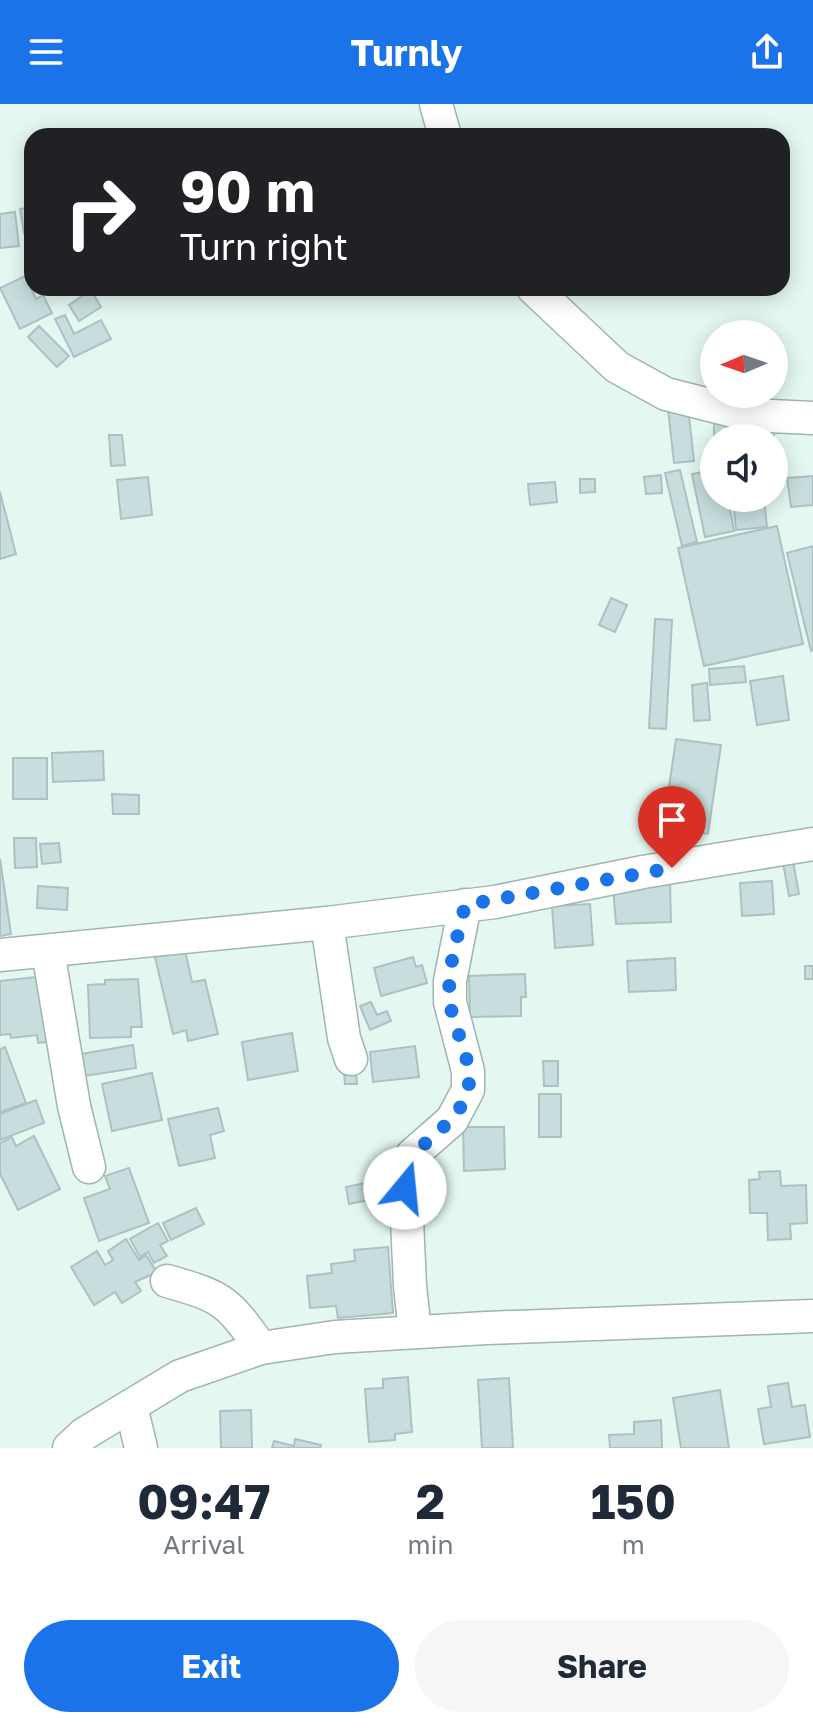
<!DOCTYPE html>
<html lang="en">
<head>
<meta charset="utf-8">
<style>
	body { margin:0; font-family:"Golos Text",sans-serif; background:#f6f6f7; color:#1f2937; height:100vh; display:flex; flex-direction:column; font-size:30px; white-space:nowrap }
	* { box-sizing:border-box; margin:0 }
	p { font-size:26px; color:#747a83 }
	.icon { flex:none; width:44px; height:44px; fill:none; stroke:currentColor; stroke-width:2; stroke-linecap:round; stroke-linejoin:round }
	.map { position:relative; height:1344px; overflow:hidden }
	.panel { display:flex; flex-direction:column; background:#fff; flex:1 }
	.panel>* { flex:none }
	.hud { position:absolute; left:24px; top:24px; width:766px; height:168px; border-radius:24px; box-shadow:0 4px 20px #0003; background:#202124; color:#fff; overflow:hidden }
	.needle { width:52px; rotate:268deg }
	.controls { position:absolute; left:700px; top:216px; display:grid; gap:16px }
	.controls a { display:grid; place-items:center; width:88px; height:88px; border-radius:50%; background:#fff; box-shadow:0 4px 20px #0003; font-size:40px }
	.pin { position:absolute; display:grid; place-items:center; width:68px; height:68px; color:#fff; margin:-82px -34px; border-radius:50% 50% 50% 0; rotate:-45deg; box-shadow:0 0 8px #0007 }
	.pin .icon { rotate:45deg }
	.me { position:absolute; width:88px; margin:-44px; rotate:17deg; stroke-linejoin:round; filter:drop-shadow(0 0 6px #0008) }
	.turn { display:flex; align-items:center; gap:28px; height:168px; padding:0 24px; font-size:36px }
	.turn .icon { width:104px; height:104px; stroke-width:2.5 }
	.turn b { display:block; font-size:56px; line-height:68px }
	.eta { display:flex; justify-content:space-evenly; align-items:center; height:136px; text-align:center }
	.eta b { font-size:48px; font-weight:700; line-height:56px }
	.primary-button { display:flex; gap:16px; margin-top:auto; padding:16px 24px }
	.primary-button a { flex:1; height:92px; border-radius:48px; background:#1a73e8; color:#fff; font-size:32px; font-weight:700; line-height:92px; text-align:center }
	.primary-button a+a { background:#f6f6f7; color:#1f2937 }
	header { display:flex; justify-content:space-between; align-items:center; height:104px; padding:0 24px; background:#1a73e8; color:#fff; font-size:36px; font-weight:700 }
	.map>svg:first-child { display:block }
	.building { fill:#c8dede; stroke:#adc1c2; stroke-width:2 }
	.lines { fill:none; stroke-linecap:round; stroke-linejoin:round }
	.minor-casing { stroke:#a1b4ad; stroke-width:35 }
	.minor { stroke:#fff; stroke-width:32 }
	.route { stroke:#1a73e8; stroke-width:14; stroke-dasharray:0 25.2 }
</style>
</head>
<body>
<header><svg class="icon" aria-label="menu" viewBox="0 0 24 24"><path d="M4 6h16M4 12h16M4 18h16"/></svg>Turnly<svg class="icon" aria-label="share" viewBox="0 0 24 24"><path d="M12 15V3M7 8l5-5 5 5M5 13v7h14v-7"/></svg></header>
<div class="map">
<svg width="813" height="1344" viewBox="0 0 813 1344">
	<rect width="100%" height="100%" fill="#e4f8f1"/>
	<!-- building -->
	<g class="building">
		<path d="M32 103V128L24 129 20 105Z"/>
		<path d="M15 108 19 142 0 144V110Z"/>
		<path d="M25 172 36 195 43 191 52 209 20 225 0 184Z"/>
		<path d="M91 186 101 203 79 217 69 201Z"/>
		<path d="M65 211 74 230 101 216 111 235 74 253 55 215Z"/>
		<path d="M39 222 69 252 57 263 28 233Z"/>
		<path d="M688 303 694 357 674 359 668 305Z"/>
		<path d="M773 318 774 334H714V339V319Z"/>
		<path d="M109 331H122L125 361 111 362Z"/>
		<path d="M680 366 697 438 682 442 665 369Z"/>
		<path d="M714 366V394H728L734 427 705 433 692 370Z"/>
		<path d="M661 371 662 389 646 390 644 373Z"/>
		<path d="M813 372V401L791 403 787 374Z"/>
		<path d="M148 373 152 411 121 415 117 376Z"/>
		<path d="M580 375H595V388L580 389Z"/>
		<path d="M555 378 557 398 530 401 528 380Z"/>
		<path d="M0 388 16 450 0 455Z"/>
		<path d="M733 394H764L767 423 736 426Z"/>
		<path d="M777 422 803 540 704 562 678 444Z"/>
		<path d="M813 442V546L811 547 787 449Z"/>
		<path d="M611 494 627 501 615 528 599 521Z"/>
		<path d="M655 515 672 516 666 625 649 624Z"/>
		<path d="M744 562 746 578 710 581 709 565Z"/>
		<path d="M783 572 789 616 757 621 750 577Z"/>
		<path d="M707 579 710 616 694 617 692 581Z"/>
		<path d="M676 635 721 641 708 730 663 724Z"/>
		<path d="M103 647 104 676 53 678 52 649Z"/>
		<rect x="13" y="654" width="34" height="41"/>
		<path d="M112 690 139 691V710H113Z"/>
		<path d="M14 734H36L37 763 15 764Z"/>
		<path d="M59 739 61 758 42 760 40 740Z"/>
		<path d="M791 746 799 790 789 792 781 748Z"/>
		<path d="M0 755 11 830 0 832Z"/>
		<path d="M772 777 774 810 742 812 740 779Z"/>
		<path d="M670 779 671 818 616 820 613 782Z"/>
		<path d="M38 782 68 784 67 806 37 804Z"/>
		<path d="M590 800 593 841 555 844 552 802Z"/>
		<path d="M185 846 192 878 205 876 218 930 188 937 186 926 173 930 155 853Z"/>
		<path d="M413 853 416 863 422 861 427 879 381 892 374 864Z"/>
		<path d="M675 854 676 886 629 888 627 857Z"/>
		<rect x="805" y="862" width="8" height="13"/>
		<path d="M525 870 526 893H521V912L470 913 469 872Z"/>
		<path d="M36 873 37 880 50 878 58 937 38 939 37 931 11 934 10 930 0 931V877Z"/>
		<path d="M138 875 142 923H131V933L90 934 88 881 105 880V876Z"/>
		<path d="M371 898 377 911 387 907 391 917 370 926 360 902Z"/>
		<path d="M292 929 298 967 248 976 242 938Z"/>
		<path d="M133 941 136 964 84 972 81 950Z"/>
		<path d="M415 942 419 973 373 978 370 948Z"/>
		<path d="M5 943 26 999 0 1008V945Z"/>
		<path d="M543 957H558V982H544Z"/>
		<path d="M356 967 357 980H345L344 968Z"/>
		<path d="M152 969 162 1016 112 1027 102 980Z"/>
		<rect x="539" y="990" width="22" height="43"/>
		<path d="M36 996 44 1019 0 1036V1010Z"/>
		<path d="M218 1004 224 1027 210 1031 215 1054 179 1062 168 1015Z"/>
		<path d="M463 1023H504L505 1065 464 1067Z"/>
		<path d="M34 1032 60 1085 18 1106 0 1070V1039L12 1033 16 1042Z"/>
		<path d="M129 1064 149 1119 99 1137 84 1094 110 1085 105 1072Z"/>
		<path d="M780 1067 781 1082 806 1081 807 1119 790 1120 791 1135 768 1136 767 1109H750L749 1076 760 1075 759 1068Z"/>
		<path d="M394 1073 398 1090 349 1100 346 1083Z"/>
		<path d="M196 1104 204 1120 171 1136 163 1119Z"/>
		<path d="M158 1119 168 1137 160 1141 167 1152 154 1159 148 1148 140 1153 130 1135Z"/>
		<path d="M126 1135 139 1156 146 1151 157 1168 135 1178 141 1187 122 1199 115 1188 94 1201 71 1163 97 1147 105 1161 113 1156 108 1147Z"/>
		<path d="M388 1143 393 1209 338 1214 336 1202 310 1204 307 1172 332 1169 331 1160 355 1157 354 1146Z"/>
		<path d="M408 1273 412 1328 395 1330V1336L369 1338 365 1285 383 1284V1275Z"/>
		<path d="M509 1274 513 1344H482L478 1276Z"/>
		<path d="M788 1279 792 1303 805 1301 810 1333 764 1340 758 1305 771 1303 768 1282Z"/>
		<path d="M720 1286 729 1344H681L673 1294Z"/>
		<path d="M251 1306 252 1344H221L220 1307Z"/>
		<path d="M661 1316 662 1344H610L609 1331 634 1330V1318Z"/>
		<path d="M295 1335 321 1341 320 1344H272L274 1337 294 1342Z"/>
	</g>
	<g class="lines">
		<defs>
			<g id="minor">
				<path d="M436 0 445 32"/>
				<path d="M533 184 617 263 666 290 749 311 813 314"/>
				<path d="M327 819 344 934 351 955"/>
				<path d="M48 847 74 1002 89 1063"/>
				<path d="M0 851 327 819 495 798 643 768 813 740"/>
				<path d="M167 1177C223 1193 227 1196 261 1244"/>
				<path d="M415 1228 410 1182 405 1072 412 1051 452 1016 468 986V967L450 898V877L465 801"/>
				<path d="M131 1302 141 1344"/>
				<path d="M69 1344 84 1330 180 1272 261 1244 335 1233 486 1224 813 1212"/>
			</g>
		</defs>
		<!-- minor casing -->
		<use href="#minor" class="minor-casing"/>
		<!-- minor -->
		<use href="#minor" class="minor"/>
	</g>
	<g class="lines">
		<!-- route -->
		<path class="route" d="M405 1084C405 1035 452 1033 467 989 476 961 454 927 450 899 446 866 458 833 465 801L672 764"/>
	</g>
</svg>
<div class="controls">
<a><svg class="needle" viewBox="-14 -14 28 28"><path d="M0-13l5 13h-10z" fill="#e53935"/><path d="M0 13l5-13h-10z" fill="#747a83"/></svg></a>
<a><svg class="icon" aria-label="sound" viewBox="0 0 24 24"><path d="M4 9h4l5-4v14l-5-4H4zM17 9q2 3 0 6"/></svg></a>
</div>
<div class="pin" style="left:672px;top:764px;background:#d93025"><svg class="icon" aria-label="arrive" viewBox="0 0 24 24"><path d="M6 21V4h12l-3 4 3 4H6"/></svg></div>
<svg class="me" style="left:405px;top:1084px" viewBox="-20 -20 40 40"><circle r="19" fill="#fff"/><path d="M0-13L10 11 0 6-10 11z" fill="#1a73e8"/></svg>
<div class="hud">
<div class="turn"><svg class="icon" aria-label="right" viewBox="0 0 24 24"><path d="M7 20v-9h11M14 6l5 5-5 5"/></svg><div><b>90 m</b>Turn right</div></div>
</div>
</div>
<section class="panel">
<div class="eta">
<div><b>09:47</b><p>Arrival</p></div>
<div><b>2</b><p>min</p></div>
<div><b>150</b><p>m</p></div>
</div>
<div class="primary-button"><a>Exit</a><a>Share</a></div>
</section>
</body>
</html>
